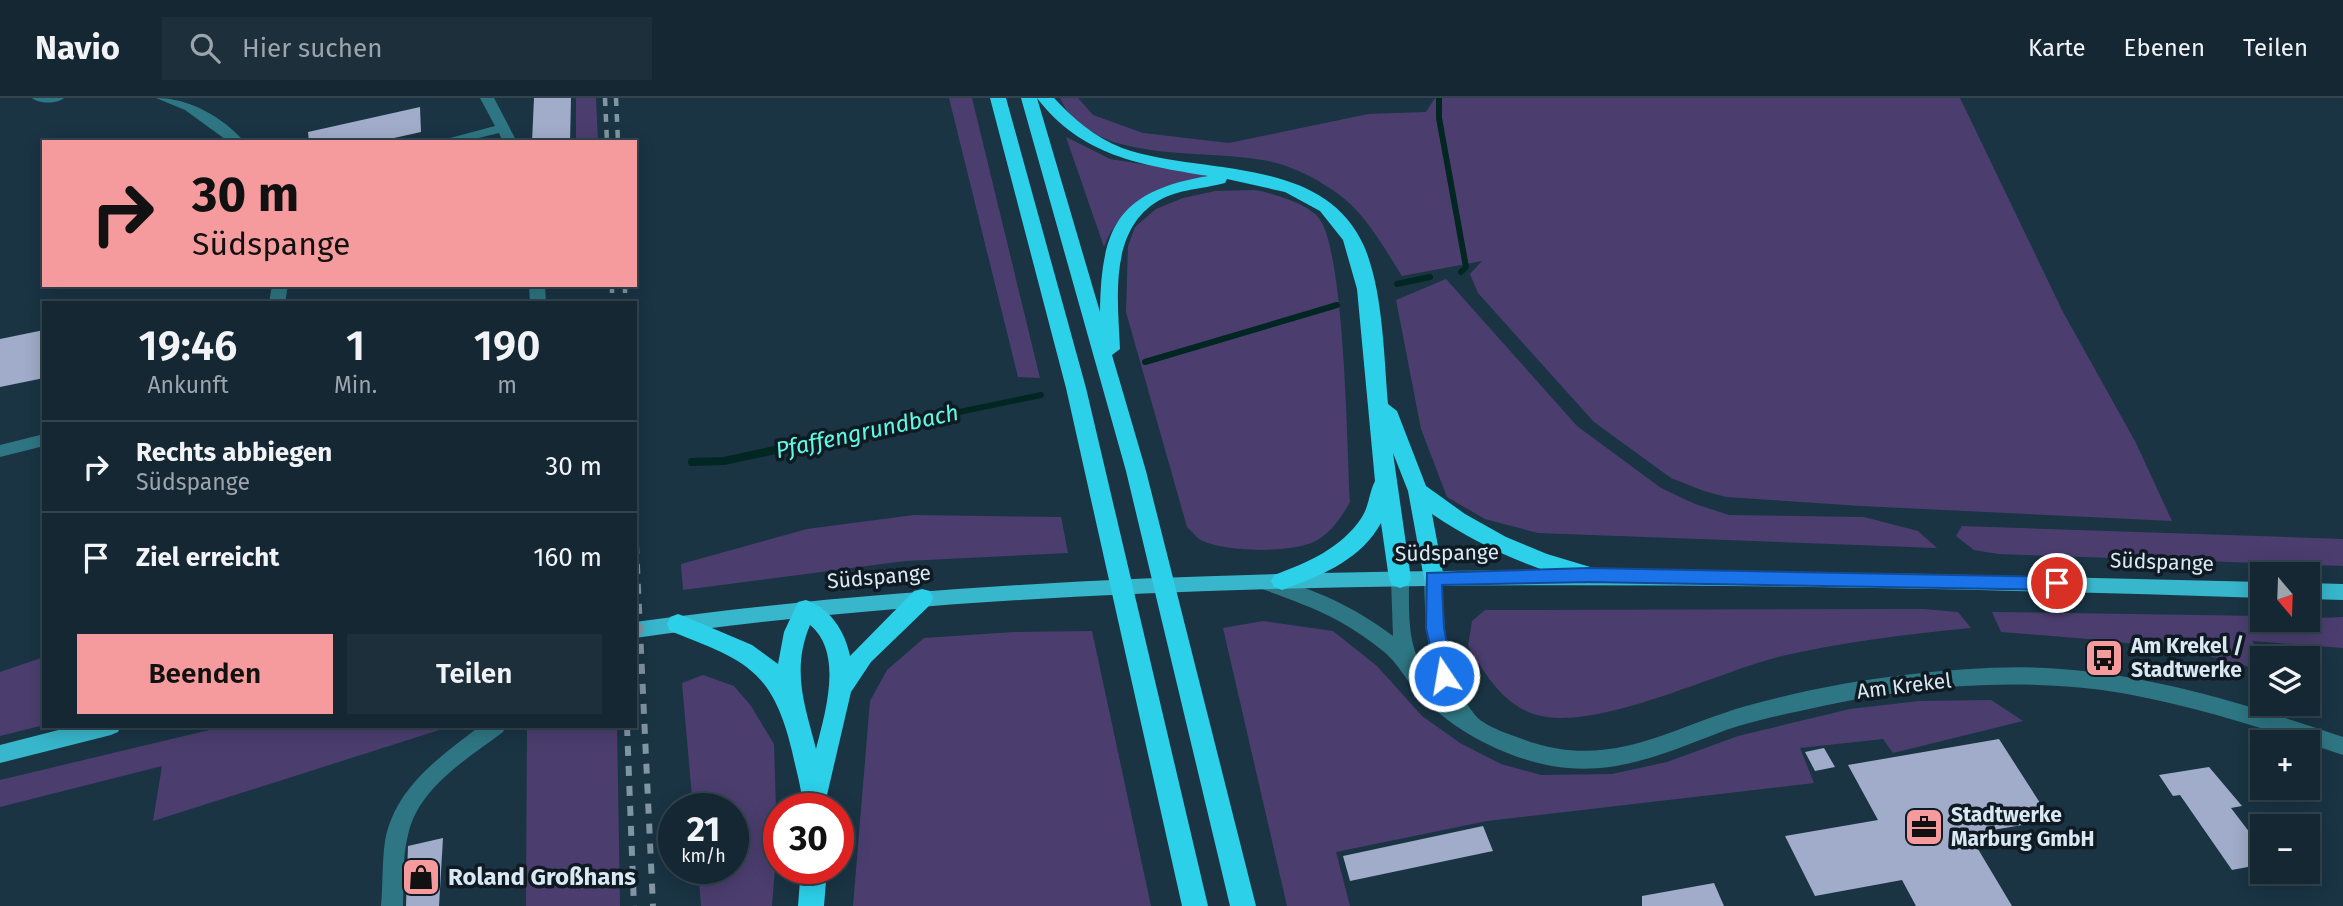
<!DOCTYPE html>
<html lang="de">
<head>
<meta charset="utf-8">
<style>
	body { margin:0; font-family:"Fira Sans",sans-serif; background:#1d2f3b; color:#f1f3f6; height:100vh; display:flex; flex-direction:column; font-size:26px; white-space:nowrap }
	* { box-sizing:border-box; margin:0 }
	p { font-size:23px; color:#9da5ac }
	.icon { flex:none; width:38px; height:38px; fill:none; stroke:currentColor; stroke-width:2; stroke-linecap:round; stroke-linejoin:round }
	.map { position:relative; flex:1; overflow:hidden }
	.panel { position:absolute; left:42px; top:203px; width:595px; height:427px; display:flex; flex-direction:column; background:#142733; border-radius:0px; box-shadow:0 4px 18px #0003,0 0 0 2px #33444e }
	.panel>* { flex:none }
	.banner { position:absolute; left:42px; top:42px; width:595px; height:147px; border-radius:0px; box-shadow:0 4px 18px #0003,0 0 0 2px #33444e; background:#f59b9d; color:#111; overflow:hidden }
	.needle { width:46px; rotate:161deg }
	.fabs { position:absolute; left:2250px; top:464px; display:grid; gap:14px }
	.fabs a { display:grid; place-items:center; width:70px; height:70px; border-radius:0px; background:#142733; box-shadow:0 4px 18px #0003,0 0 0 2px #33444e; font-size:35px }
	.speed { position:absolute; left:658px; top:695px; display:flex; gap:14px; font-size:35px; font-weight:700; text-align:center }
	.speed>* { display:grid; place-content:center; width:91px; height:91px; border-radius:50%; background:#142733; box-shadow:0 4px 18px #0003,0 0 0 2px #33444e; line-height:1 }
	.speed small { font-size:18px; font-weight:400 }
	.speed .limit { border:10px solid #d22; background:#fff; color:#111 }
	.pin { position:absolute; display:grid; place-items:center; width:60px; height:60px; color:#fff; margin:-30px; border:4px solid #fff; border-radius:50%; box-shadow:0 2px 7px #0007 }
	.me { position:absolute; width:77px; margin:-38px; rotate:348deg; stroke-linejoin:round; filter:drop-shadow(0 0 5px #0008) }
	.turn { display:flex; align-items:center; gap:24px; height:147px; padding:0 35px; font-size:32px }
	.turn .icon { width:91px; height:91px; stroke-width:2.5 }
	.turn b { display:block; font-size:49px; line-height:60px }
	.eta { display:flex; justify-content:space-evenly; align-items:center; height:119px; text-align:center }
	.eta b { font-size:42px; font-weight:600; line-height:49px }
	.action { display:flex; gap:14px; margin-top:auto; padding:14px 35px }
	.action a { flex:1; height:80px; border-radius:0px; background:#f59b9d; color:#111; font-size:28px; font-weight:600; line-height:80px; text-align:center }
	.action a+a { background:#1d2f3b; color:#f1f3f6 }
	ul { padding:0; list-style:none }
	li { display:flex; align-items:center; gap:21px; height:91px; padding:0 35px; border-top:2px solid #33444e }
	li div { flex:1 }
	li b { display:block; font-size:26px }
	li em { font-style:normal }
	header { display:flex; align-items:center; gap:42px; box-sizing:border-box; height:98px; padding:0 35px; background:#142733; border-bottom:2px solid #33444e }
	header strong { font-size:33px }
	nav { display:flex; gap:38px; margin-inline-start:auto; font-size:24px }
	.search { width:490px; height:63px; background:#1d2f3b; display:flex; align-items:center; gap:18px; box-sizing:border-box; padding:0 24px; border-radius:0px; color:#9da5ac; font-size:26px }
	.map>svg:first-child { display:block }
	.green { fill:#4b3e6f }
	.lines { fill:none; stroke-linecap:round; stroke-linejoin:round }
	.stream-far1 { stroke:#022621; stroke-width:6 }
	.stream { stroke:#022621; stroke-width:8 }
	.building { fill:#a0acc9 }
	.minor { fill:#2e7683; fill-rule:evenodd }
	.major { fill:#38b6cb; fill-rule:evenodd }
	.highway { fill:#2cd0e9; fill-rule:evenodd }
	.rail-far1 { stroke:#8195a2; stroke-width:4.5; stroke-dasharray:8 8; stroke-linecap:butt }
	.rail { stroke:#8195a2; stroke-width:6; stroke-dasharray:10 10; stroke-linecap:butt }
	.route { fill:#1a73e8; stroke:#114b97; stroke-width:2 }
	.labels { text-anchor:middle; stroke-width:7; stroke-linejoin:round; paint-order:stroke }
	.street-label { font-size:21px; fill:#d9e8f3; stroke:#0f1a22 }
	.poi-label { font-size:21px; font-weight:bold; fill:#d9e8f3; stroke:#0f1a22; text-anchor:start }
	.water-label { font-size:23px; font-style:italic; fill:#60f9e5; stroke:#0f1a22 }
	.near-poi-label { font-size:24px; font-weight:bold; fill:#d9e8f3; stroke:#0f1a22; text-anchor:start }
</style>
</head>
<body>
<header>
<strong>Navio</strong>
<div class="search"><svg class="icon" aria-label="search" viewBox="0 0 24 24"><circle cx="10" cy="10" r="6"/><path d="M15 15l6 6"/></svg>Hier suchen</div>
<nav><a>Karte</a><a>Ebenen</a><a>Teilen</a></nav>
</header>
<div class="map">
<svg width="2343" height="808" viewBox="0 0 2343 808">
	<rect width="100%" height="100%" fill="#1a3444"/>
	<!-- green -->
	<g class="green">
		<path d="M576 0H596L598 44H576Z"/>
		<path d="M949 0H972L1040 280 1018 279Z"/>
		<path d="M1060 0H1078L1093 17 1143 35 1229 45 1368 16 1426 14 1435 0H1960L2063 214 2136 345 2172 423 1861 408 1726 399 1704 393 1671 380 1594 324 1478 195 1470 176 1482 163 1402 178C1381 145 1363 110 1328 89 1315 80 1296 71 1280 66 1218 47 1091 72 1060 0Z"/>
		<path d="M1066 39 1110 61 1204 76V79C1162 94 1121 103 1104 149Z"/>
		<path d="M1255 92C1272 95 1306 105 1318 119 1345 149 1347 353 1350 404 1342 418 1333 432 1319 441 1298 456 1226 454 1203 443 1197 441 1192 433 1187 429L1126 214 1128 148 1135 129 1156 111 1183 100 1215 93Z"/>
		<path d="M1446 181 1577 328 1661 390 1695 406 1729 417 1864 419 1918 433 1937 450 1538 435 1485 421 1447 399 1421 331 1396 202Z"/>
		<path d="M914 417 1061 419 1068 455 905 463 683 492 681 466 807 431Z"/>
		<path d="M1962 428 2343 441V468L1998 456 1974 452 1956 438Z"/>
		<path d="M1923 511 1958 514 1971 530C1908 536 1844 544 1782 558 1719 573 1597 634 1537 617 1504 608 1485 576 1468 548L1472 523 1485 512Z"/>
		<path d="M1992 514 2263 518V522L2343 519V550L2252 543 2264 560 2263 573C2179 545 2089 541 2001 534Z"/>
		<path d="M1263 523 1333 533 1377 568 1422 618 1460 645 1501 666 1541 677 1612 676 1667 664 1738 638 1850 611 1919 603 1991 602 2023 623 1893 655 1883 641 1800 650 1814 685 1487 723 1336 754 1350 808H1287L1223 530Z"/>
		<path d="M1092 533 1151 808H853L870 603 887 572 924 540 1014 534Z"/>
		<path d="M44 559V627L0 638V574Z"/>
		<path d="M703 577 734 588 751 608 774 646 777 744 772 808H701L698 770H733V710H693L682 585Z"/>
		<path d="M226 628H452L153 723 162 668 0 709V682Z"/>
		<path d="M527 628H617L620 808H526Z"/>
	</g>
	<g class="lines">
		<!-- stream-far1 -->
		<g class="stream-far1">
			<path d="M1439 0V20L1466 169 1461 174"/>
			<path d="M1397 186 1430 179"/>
			<path d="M1145 264 1337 207"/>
			<path d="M767 354 1041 297"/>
		</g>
		<!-- stream -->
		<path class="stream" d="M692 364 724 363 775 352"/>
	</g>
	<!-- building -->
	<g class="building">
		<path d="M534 0H571L570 44H532Z"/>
		<path d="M420 9 421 34 376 44H309L308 34Z"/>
		<path d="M44 232V280L0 289V241Z"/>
		<path d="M1999 641 2051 722 1969 736 2012 808H1916L1902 782 1815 798 1785 738 1878 722 1848 667Z"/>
		<path d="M1824 650 1835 669 1815 673 1805 654Z"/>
		<path d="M2209 669 2242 708 2231 710 2263 752V766L2232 772 2180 697 2173 698 2159 677Z"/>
		<path d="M1483 728 1493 753 1350 783 1343 758Z"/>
		<path d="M443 740 439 808H406L408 748Z"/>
		<path d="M1714 785 1724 808H1642V798Z"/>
	</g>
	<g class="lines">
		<!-- minor -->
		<g class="minor">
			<path d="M32 0H64C57 6 39 6 32 0Z"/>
			<path d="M156 0C190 0 222 19 245 44H229L185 12Z"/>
			<path d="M480 0H494L517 44H503L499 35 462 44H435L495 28Z"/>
			<path d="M272 187H288L285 205H269Z"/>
			<path d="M529 187H545L546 205H530Z"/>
			<path d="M44 336V348L0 359V347Z"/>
			<path d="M1433 472 1439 475 1442 480C1444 525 1445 580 1475 617 1483 627 1505 635 1517 639 1607 675 1664 632 1746 608 1800 593 1857 582 1913 576 1961 571 2011 567 2061 571 2158 578 2251 608 2343 639V657C2265 631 2185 604 2102 592 2002 579 1898 590 1800 613 1775 618 1750 624 1726 632 1668 654 1616 679 1552 668 1504 659 1453 633 1420 597 1404 581 1401 568 1383 553 1343 520 1307 507 1259 490L1256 485 1259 480 1265 477C1312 490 1354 508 1393 538L1391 481 1394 476 1400 473 1406 476 1409 481C1409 525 1406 561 1442 593 1426 558 1425 518 1424 480L1427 475Z"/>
			<path d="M480 628H506L503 634C467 661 418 690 408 737 402 760 404 784 403 808H381C383 786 382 764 385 743 395 689 440 659 480 628Z"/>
		</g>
		<!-- major -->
		<g class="major">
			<path d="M1599 472 1931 476 2263 484V500C1984 491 1706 485 1427 488 1162 491 898 503 635 540V524C955 480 1277 473 1599 472Z"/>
			<path d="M2308 485 2343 486V502L2308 501Z"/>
			<path d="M74 628H121L118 634 111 637 0 665V647Z"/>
		</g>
		<!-- highway -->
		<g class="highway">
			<path d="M990 0H1006L1086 290 1208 808H1182L1066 290Z"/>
			<path d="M1021 0H1037L1100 214C1101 128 1119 93 1208 78 1141 67 1081 58 1037 0H1054C1074 21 1094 39 1122 50 1201 78 1323 56 1364 148 1383 192 1384 258 1388 306L1397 313 1426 388 1465 416 1506 439 1547 456 1597 471 1600 477 1597 483 1589 486C1532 471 1481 449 1432 416L1444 480 1441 486 1433 489 1425 486 1408 393 1393 355 1411 481 1408 487 1400 490 1392 487 1389 481 1381 425C1362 460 1325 476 1290 489L1282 492 1274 489 1271 483 1274 477C1307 465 1342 450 1362 419 1369 408 1369 395 1375 383L1357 191 1343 142 1320 113 1285 94 1227 81 1225 85C1203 91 1178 91 1158 103 1108 133 1118 202 1120 251L1112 257 1146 373 1256 808H1230L1126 373Z"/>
			<path d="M922 491 930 493 933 500 930 507 871 564 851 594 827 697V710H803C802 691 796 672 792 653 772 570 744 562 670 533L667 526 670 519 678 516 686 519 752 547 778 566 784 534 798 504 806 502C830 510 845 533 850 558L914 493ZM810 527C844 555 825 615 816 651 805 607 791 573 810 527Z"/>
			<path d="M801 770H827L824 808H798Z"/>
		</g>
		<!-- rail-far1 -->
		<g class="rail-far1">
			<path d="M605 0 607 44"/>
			<path d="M616 0 618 44"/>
			<path d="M612 187V205"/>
			<path d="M625 187V205"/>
		</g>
		<!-- rail -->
		<g class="rail">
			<path d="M635 426 653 808"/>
			<path d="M627 628 634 808"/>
		</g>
	</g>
	<!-- route -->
	<path class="route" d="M1589 470 2057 479 2065 485 2057 492 1589 484 1442 487 1444 530 1453 578 1444 586 1438 583 1426 530 1427 475Z"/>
	<!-- icons -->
	<defs>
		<symbol id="bus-square" viewBox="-11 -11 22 22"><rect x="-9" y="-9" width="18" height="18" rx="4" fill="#f59b9d" stroke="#0f1a22"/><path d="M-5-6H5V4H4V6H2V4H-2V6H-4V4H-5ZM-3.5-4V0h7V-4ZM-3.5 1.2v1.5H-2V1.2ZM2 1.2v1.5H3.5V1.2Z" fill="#111"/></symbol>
		<symbol id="office-square" viewBox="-11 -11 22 22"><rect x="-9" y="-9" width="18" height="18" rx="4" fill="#f59b9d" stroke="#0f1a22"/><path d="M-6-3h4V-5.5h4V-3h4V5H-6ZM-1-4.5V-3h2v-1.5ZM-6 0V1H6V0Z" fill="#111"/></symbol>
		<symbol id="shop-square" viewBox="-11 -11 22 22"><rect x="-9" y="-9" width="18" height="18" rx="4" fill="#f59b9d" stroke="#0f1a22"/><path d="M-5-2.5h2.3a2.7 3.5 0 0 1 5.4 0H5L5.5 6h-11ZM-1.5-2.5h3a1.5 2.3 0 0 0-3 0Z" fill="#111"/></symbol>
	</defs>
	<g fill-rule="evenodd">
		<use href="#bus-square" x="2082" y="538" width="44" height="44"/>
		<use href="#office-square" x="1902" y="707" width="44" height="44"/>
		<use href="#shop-square" x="399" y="757" width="44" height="44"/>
	</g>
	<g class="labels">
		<!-- street labels -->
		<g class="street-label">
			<text transform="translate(1447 455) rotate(-1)" y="7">Südspange</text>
			<text transform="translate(2162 464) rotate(2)" y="7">Südspange</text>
			<text transform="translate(879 479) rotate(-5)" y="7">Südspange</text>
			<text transform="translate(1904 588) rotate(-7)" y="7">Am Krekel</text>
		</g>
		<!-- poi labels -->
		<g class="poi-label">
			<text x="2131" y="555">Am Krekel /<tspan x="2131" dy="24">Stadtwerke</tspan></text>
			<text x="1951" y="724">Stadtwerke<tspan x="1951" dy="24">Marburg GmbH</tspan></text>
		</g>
		<!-- water labels -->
		<g class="water-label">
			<text transform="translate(867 333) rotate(-12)" y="8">Pfaffengrundbach</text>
		</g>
		<!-- near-poi labels -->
		<g class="near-poi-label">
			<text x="448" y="787">Roland Großhans</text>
		</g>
	</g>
</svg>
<div class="fabs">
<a><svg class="needle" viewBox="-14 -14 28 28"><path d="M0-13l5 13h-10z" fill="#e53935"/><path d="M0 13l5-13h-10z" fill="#9da5ac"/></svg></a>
<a><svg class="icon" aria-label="layers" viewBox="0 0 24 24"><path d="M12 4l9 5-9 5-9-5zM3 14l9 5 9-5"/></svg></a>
<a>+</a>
<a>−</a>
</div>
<div class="speed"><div>21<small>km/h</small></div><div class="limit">30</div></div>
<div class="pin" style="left:2057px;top:485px;background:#d93025"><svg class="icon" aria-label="arrive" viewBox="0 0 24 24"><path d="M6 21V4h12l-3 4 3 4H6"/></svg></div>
<svg class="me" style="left:1444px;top:578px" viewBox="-20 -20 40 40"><circle r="17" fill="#1a73e8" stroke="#fff" stroke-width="3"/><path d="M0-11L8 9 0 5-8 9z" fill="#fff"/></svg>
<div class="banner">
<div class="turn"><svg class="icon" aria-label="right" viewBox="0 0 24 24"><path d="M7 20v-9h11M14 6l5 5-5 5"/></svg><div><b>30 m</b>Südspange</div></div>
</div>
<section class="panel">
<div class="eta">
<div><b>19:46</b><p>Ankunft</p></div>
<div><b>1</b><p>Min.</p></div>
<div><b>190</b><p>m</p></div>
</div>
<ul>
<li><svg class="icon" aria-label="right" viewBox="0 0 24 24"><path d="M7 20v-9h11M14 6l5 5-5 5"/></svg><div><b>Rechts abbiegen</b><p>Südspange</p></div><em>30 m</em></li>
<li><svg class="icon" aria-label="arrive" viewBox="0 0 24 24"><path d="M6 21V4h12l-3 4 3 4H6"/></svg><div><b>Ziel erreicht</b></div><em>160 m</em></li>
</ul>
<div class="action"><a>Beenden</a><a>Teilen</a></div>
</section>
</div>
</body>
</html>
